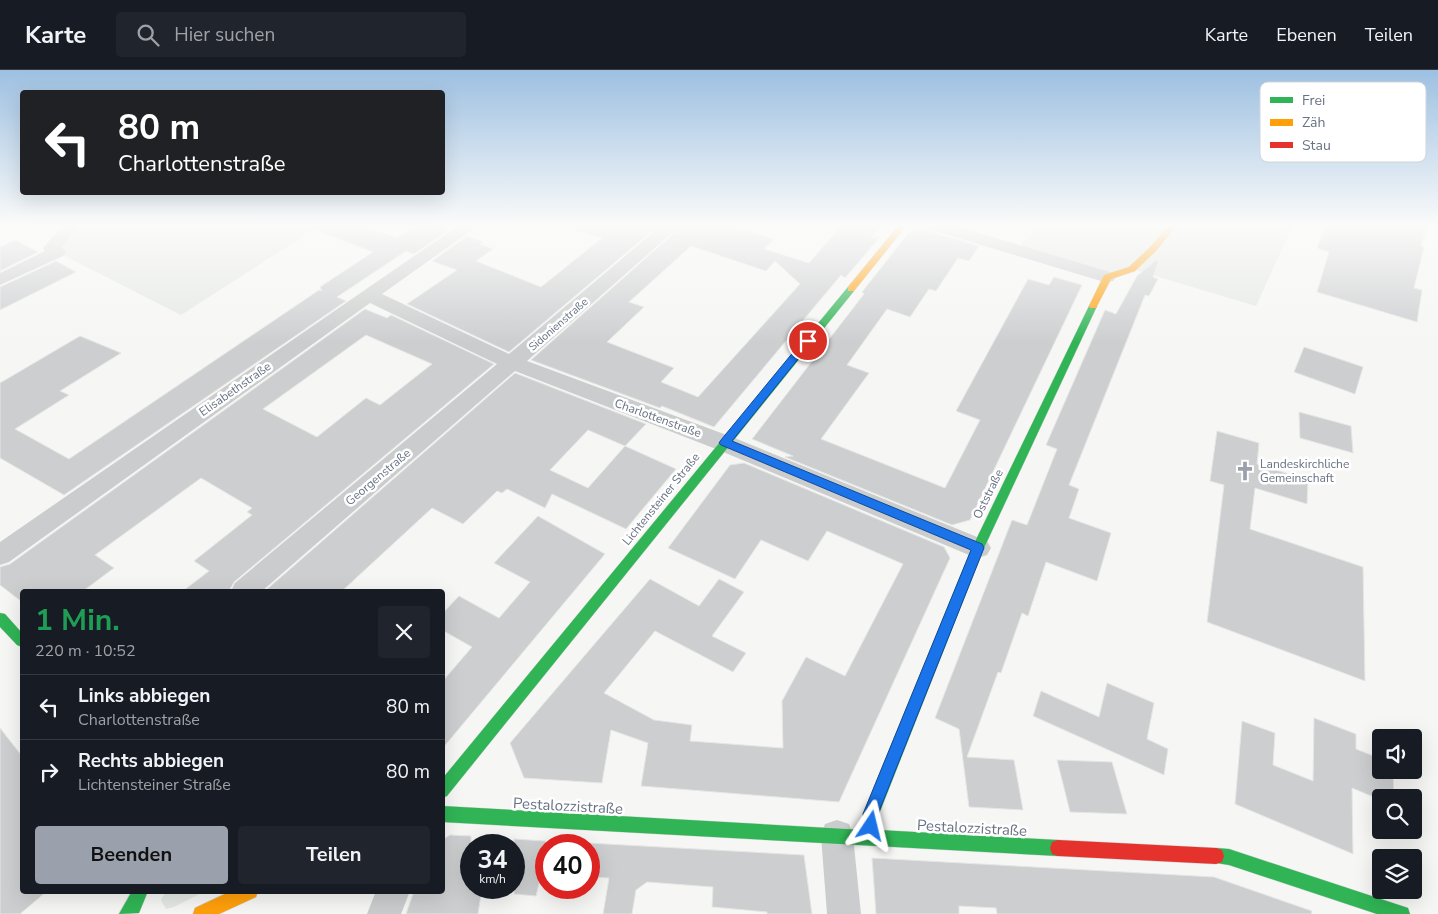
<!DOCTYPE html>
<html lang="de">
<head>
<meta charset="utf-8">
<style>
	body { margin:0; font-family:"Nunito Sans",sans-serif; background:#20242c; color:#f1f3f6; height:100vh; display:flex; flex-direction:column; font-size:19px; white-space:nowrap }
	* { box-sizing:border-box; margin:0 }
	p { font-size:16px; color:#9ea1a6 }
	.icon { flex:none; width:28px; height:28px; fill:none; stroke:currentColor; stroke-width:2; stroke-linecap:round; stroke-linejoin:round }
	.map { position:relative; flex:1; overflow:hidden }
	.side { position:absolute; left:20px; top:519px; width:425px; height:305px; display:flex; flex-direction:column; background:#171b24; border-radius:5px; box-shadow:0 5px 20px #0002 }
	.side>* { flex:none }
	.top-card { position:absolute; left:20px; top:20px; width:425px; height:105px; border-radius:5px; box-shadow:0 5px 20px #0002; background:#202124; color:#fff; overflow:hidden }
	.controls { position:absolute; left:1372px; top:659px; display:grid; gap:10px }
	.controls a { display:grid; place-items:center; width:50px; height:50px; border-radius:5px; background:#171b24; box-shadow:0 5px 20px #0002; font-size:25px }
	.speed { position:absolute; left:460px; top:764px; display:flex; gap:10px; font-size:25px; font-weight:700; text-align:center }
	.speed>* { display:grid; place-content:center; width:65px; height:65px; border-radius:50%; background:#171b24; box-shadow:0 5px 20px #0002; line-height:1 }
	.speed small { font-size:12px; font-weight:400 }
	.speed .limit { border:8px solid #d22; background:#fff; color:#111 }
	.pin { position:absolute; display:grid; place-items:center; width:42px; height:42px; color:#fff; margin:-21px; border:2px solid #fff; border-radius:50%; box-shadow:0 1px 5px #0007 }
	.me { position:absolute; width:55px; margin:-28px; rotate:10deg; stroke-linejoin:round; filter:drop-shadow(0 0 4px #0008) }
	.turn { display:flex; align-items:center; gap:18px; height:105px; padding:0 15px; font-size:22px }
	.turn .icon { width:65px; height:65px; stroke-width:2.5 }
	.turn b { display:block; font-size:35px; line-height:42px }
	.round { display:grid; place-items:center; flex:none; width:52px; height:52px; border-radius:5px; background:#20242c }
	.overview { display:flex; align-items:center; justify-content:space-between; height:85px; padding:0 15px }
	h1 { font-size:30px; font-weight:700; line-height:38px; color:#1e9e55 }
	.cta { display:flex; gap:10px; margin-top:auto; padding:10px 15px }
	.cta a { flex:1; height:58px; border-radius:5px; background:#9aa1ac; color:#111; font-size:20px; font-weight:700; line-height:58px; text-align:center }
	.cta a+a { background:#20242c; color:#f1f3f6 }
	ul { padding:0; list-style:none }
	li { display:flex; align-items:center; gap:15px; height:65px; padding:0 15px; border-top:1px solid #363941 }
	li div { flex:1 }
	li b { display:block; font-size:19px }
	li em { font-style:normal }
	header { display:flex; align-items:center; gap:30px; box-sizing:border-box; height:70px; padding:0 25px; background:#171b24; border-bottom:1px solid #363941 }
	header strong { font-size:24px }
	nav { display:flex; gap:28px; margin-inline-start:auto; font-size:18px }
	.search { width:350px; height:45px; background:#20242c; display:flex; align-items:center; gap:12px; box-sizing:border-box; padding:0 18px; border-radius:5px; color:#9ea1a6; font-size:19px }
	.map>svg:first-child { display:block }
	.green { fill:#e4e8e3 }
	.building { fill:#cdced0; stroke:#e6e6e5; fill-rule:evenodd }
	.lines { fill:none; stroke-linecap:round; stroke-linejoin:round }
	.fast-casing { stroke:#d3d4d5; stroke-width:1 }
	.slow-casing { stroke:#d3d4d5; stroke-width:1 }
	.jam-casing { stroke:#d3d4d5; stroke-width:1 }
	.street { fill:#cbcccd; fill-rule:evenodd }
	.fast { fill:#30b455; fill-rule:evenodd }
	.slow { fill:#ff9f0a; fill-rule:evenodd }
	.jam { fill:#e5322d; fill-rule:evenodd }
	.route { fill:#1a73e8; stroke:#114b97 }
	.labels { text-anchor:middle; stroke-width:5; stroke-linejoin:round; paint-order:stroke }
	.far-street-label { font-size:11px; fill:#687384; stroke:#fff }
	.street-label { font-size:12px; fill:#687384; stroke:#fff }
	.poi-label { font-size:12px; fill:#687384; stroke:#fff; text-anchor:start }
	.near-street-label { font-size:15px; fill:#687384; stroke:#fff }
	.key { fill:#fff; stroke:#d2d5da; stroke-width:1 }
	.key-label { font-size:14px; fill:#687384 }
</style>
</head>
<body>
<header>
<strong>Karte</strong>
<div class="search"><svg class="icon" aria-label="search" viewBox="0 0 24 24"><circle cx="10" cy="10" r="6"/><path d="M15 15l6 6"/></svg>Hier suchen</div>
<nav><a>Karte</a><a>Ebenen</a><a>Teilen</a></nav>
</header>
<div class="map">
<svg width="1438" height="844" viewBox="0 0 1438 844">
	<rect width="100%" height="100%" fill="#f6f6f5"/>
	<!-- green -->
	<g class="green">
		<path d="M72 155H321L181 245 57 182Z"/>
		<path d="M1039 155H1293L1256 236 1132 199 1107 207 1017 179Z"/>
		<path d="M166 821H205L174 837 166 839 161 830Z"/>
	</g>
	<!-- building -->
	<g class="building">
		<path d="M308 155H362L397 168 416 155H437L449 160 414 184 406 181 337 227 346 231 64 425 0 388V313L80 266 121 283 60 321 69 325 15 359 69 389 319 220 322 221 320 217 373 182 308 157Z"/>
		<path d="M574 155H659L509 282 407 234 457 200 432 191 467 166 483 172 480 174 493 179 476 191 541 217 602 168 573 159Z"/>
		<path d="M683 155H730L774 169 764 179 809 193 842 155H882L871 168 880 167 845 208 841 205 714 357 662 336 660 338 531 290ZM691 176 766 201 775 191 800 214 698 327 661 312 674 298 607 272 644 237 629 232Z"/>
		<path d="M1326 155H1428L1421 176 1424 177 1414 218 1422 220 1417 252 1317 222 1329 182 1317 178Z"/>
		<path d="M921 159 979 176 969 191 958 188 936 221 929 219 910 247 887 239 847 295 869 303 821 369 945 418 980 350 956 341 1028 209 1049 215 1054 207 1082 215 970 450 952 455 785 387 793 386 752 369 864 224 862 222 911 160Z"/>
		<path d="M15 170 38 182 0 201V177Z"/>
		<path d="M1156 190 1159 191 1153 207 1158 209 1149 226 1145 225 1069 415 1079 419 1069 448 1111 463 1097 511 1046 492 1028 546 1022 543 1001 603 998 602 967 687 1014 690 1023 740 969 737 959 659 935 648 1012 450 1027 455 1057 379 1046 375 1105 240 1116 244 1137 206Z"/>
		<path d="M56 191 76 202 0 240V217Z"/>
		<path d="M365 239 387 248 391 245 494 294 234 512 229 521H183L209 501 194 491 252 445 247 442 252 438 201 408 95 485 114 498 83 521H22V532L0 515V497L10 494ZM366 265 432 294 380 335 366 328 317 367 263 339Z"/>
		<path d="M1304 277 1363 297 1355 324 1294 302Z"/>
		<path d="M515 303 646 354 625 376 676 399 626 459 552 424 545 438 507 419 502 423 497 421 463 454 432 438 342 521H265ZM588 360 625 376 588 418 550 400Z"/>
		<path d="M1299 342 1351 356 1353 383 1300 368Z"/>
		<path d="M1217 361 1259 373 1257 394 1308 410 1307 434 1255 418 1250 459 1363 497 1365 611 1207 552 1224 415 1210 411Z"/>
		<path d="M744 393 944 477 950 488 839 732 641 716 648 673 611 660 602 713 524 708 510 673 650 509 699 536 719 509 744 522 712 566 746 583 733 602 655 561 604 623 654 650 692 655 690 671 783 678 782 631 806 587 845 606 903 494 827 461 808 491 761 470 735 509 668 478 730 395Z"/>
		<path d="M538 446 605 484 442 679V612L472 577 442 560V544L459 526 499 548 530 512 494 493Z"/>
		<path d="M1107 613 1154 633 1147 669 1168 679 1164 705 1033 646 1041 621 1099 647Z"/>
		<path d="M1314 648 1356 664V679L1381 689V700H1393L1394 728H1376L1352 718 1353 784 1235 734 1242 651 1275 663 1273 695 1313 711Z"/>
		<path d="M0 658 22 686V821H47L20 844H0Z"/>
		<path d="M1057 690 1112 692 1127 744 1070 742Z"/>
		<path d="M450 765 471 766V818H482L478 844H406L414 821H442V770Z"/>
		<path d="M514 769 546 771V801H542L536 826 514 824Z"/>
		<path d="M589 773 804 785 812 844H767V842L712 837 713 817 647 812 636 820 632 844H603L609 808 589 807Z"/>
		<path d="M872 788 1214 807 1312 841 1311 844H997L996 838 959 836V844H876Z"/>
	</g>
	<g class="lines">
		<defs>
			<g id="fast">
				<path d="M851 216 854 217V221L447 726 442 728V709L848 217Z"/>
				<path d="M1093 233 1097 236 984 478 879 744V760L1058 770 1064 772 1066 778 1064 784 1058 786 442 752V736L864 760 863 744 972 478 1089 236Z"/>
				<path d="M0 543 5 544 22 563V577L17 575 0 557Z"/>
				<path d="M1216 778 1229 779 1402 836 1408 838 1410 844H1377L1229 795 1210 792 1208 786 1210 780Z"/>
				<path d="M132 821H148L139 843 119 844Z"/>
			</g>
			<g id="slow">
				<path d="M899 155H907L854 221H848V217Z"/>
				<path d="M1169 155H1177L1156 181 1135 201 1111 209 1096 238H1090L1089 236 1104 205 1129 197 1150 177Z"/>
				<path d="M231 821H258L256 827 219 844H193L195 838Z"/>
			</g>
			<path id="jam" d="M1058 770 1216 778 1222 780 1224 786 1222 792 1216 794 1058 786 1052 784 1050 778 1052 772Z"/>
		</defs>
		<!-- fast casing -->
		<use href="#fast" class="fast-casing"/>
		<!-- slow casing -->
		<use href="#slow" class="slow-casing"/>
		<!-- jam casing -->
		<use href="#jam" class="jam-casing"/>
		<!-- street -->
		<g class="street">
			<path d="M63 155H80L62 177 66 182 63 186 0 215V203L45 181 43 178Z"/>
			<path d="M459 155H479L382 224 509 284 662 155H681L527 291 732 367 987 471 991 478 987 485 978 488 969 485 716 379 515 301 262 521H231L235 513 497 294 370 233 9 492 0 495V472Z"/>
			<path d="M926 155H953L1113 203 1116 207 1113 211 1107 212 1101 211 928 159Z"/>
			<path d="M837 750 849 754 853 766 861 844H827L821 766 825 754Z"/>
			<path d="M376 821H410L401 844H367Z"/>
		</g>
		<!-- fast -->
		<use href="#fast" class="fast"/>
		<!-- slow -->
		<use href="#slow" class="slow"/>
		<!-- jam -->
		<use href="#jam" class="jam"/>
	</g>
	<!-- sky -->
	<linearGradient id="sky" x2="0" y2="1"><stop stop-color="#9dc0e1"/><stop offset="0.57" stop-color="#fbfbfa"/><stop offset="1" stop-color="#fbfbfa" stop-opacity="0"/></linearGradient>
	<rect width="1438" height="273" fill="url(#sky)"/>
	<!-- route -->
	<path class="route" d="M808 268 811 269V273L732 371 982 474 984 478 878 744 879 756 877 761 871 763 866 761 863 744 971 480 721 375 719 373 721 370 804 269Z"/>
	<!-- icons -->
	<defs>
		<symbol id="church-bare" viewBox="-9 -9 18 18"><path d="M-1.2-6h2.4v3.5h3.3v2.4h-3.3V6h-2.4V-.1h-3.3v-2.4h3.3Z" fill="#9aa1ac" stroke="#fff" stroke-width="2.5" paint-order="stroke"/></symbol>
	</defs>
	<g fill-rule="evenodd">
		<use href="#church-bare" x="1231" y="387" width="28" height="28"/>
	</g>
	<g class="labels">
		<!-- far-street labels -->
		<g class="far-street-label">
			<text transform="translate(558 254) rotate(-41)" y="4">Sidonienstraße</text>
		</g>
		<!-- street labels -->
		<g class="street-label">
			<text transform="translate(235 319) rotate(-35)" y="4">Elisabethstraße</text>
			<text transform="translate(658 348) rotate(20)" y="4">Charlottenstraße</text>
			<text transform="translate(378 407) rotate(-40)" y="4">Georgenstraße</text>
			<text transform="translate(988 424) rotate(-64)" y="4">Oststraße</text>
			<text transform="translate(661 429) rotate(-51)" y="4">Lichtensteiner Straße</text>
		</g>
		<!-- poi labels -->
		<g class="poi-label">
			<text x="1260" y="398">Landeskirchliche<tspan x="1260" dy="14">Gemeinschaft</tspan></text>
		</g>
		<!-- near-street labels -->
		<g class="near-street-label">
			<text transform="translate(568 736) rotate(3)" y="5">Pestalozzistraße</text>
			<text transform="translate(972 758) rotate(3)" y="5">Pestalozzistraße</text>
		</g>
	</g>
	<!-- legend -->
	<rect x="1260" y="12" width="166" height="80" rx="8" class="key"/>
	<rect x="1270" y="27" width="23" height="6" fill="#30b455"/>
	<rect x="1270" y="49" width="23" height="7" fill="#ff9f0a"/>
	<rect x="1270" y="72" width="23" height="6" fill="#e5322d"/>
	<g class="key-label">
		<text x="1302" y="35">Frei</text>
		<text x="1302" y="57">Zäh</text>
		<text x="1302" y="80">Stau</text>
	</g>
</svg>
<div class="controls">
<a><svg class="icon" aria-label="sound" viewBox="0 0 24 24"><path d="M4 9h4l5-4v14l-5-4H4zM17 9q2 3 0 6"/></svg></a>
<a><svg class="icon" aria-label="search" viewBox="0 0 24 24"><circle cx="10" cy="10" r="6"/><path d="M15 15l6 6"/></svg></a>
<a><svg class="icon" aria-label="layers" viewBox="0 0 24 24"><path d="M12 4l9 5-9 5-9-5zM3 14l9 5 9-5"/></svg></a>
</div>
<div class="speed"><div>34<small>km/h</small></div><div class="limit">40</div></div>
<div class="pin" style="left:808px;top:271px;background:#d93025"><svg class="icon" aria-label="arrive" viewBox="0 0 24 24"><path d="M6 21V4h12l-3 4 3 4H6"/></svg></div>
<svg class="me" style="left:871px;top:756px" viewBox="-20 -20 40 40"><path d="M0-17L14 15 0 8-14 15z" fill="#1a73e8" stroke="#fff" stroke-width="4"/></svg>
<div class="top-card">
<div class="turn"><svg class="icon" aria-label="left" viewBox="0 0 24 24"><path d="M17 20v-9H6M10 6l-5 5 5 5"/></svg><div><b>80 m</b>Charlottenstraße</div></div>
</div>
<section class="side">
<div class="overview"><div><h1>1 Min.</h1><p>220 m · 10:52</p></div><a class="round"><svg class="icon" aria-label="close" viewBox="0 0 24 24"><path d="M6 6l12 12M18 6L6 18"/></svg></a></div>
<ul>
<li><svg class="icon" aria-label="left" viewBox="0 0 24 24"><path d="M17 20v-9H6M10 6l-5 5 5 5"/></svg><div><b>Links abbiegen</b><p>Charlottenstraße</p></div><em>80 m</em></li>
<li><svg class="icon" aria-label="right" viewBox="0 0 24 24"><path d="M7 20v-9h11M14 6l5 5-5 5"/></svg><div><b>Rechts abbiegen</b><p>Lichtensteiner Straße</p></div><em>80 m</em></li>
</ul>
<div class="cta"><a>Beenden</a><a>Teilen</a></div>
</section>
</div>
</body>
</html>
